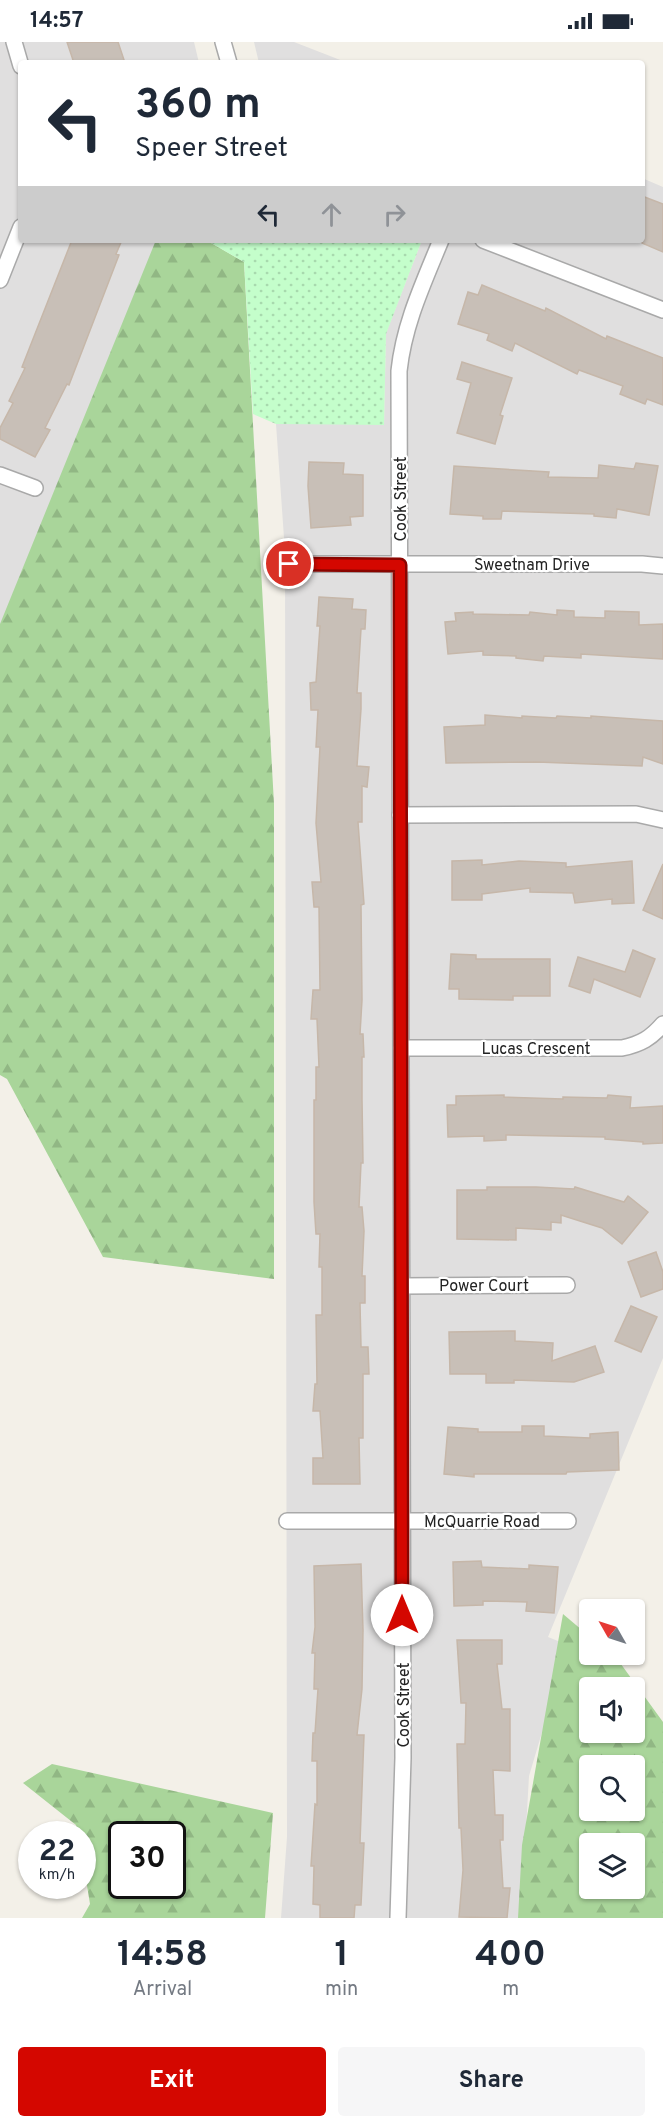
<!DOCTYPE html>
<html lang="en">
<head>
<meta charset="utf-8">
<style>
	body { margin:0; font-family:Overpass,sans-serif; background:#f6f6f7; color:#1f2937; height:100vh; display:flex; flex-direction:column; font-size:22px; white-space:nowrap }
	* { box-sizing:border-box; margin:0 }
	p { font-size:20px; color:#747a83 }
	.icon { flex:none; width:33px; height:33px; fill:none; stroke:currentColor; stroke-width:2; stroke-linecap:round; stroke-linejoin:round }
	.map { position:relative; height:1876px; overflow:hidden }
	.drawer { display:flex; flex-direction:column; background:#fff; flex:1 }
	.drawer>* { flex:none }
	.hud { position:absolute; left:18px; top:18px; width:627px; height:183px; border-radius:6px; box-shadow:0 2px 4px #0004; background:#fff; color:#1f2937; overflow:hidden }
	.needle { width:39px; rotate:309deg }
	.controls { position:absolute; left:579px; top:1557px; display:grid; gap:12px }
	.controls a { display:grid; place-items:center; width:66px; height:66px; border-radius:6px; background:#fff; box-shadow:0 2px 4px #0004; font-size:30px }
	.speed { position:absolute; left:18px; top:1779px; display:flex; gap:12px; font-size:30px; font-weight:700; text-align:center }
	.speed>* { display:grid; place-content:center; width:78px; height:78px; border-radius:50%; background:#fff; box-shadow:0 2px 4px #0004; line-height:1 }
	.speed small { font-size:15px; font-weight:400 }
	.speed .limit { border:3px solid #111; border-radius:9px; background:#fff; color:#111 }
	.pin { position:absolute; display:grid; place-items:center; width:51px; height:51px; color:#fff; margin:-26px; border:3px solid #fff; border-radius:50%; box-shadow:0 2px 6px #0007 }
	.me { position:absolute; width:66px; margin:-33px; rotate:0deg; stroke-linejoin:round; filter:drop-shadow(0 0 4px #0008) }
	.turn { display:flex; align-items:center; gap:21px; height:126px; padding:0 18px; font-size:27px }
	.turn .icon { width:78px; height:78px; stroke-width:2.5 }
	.turn b { display:block; font-size:42px; line-height:51px }
	.lanes { display:flex; align-items:center; height:57px; padding:0 18px; background:#0003; justify-content:center; gap:30px; direction:ltr }
	.lanes .off { opacity:.35 }
	.eta { display:flex; justify-content:space-evenly; align-items:center; height:102px; text-align:center }
	.eta b { font-size:36px; font-weight:700; line-height:42px }
	.cta { display:flex; gap:12px; margin-top:auto; padding:12px 18px }
	.cta a { flex:1; height:69px; border-radius:6px; background:#d40700; color:#fff; font-size:24px; font-weight:700; line-height:69px; text-align:center }
	.cta a+a { background:#f6f6f7; color:#1f2937 }
	.status { display:flex; justify-content:space-between; align-items:center; height:42px; padding:0 30px; background:#fff; direction:ltr }
	.status svg { height:16px; fill:currentColor }
	.map>svg:first-child { display:block }
	.residential { fill:#e0dfdf }
	.forest { fill:url(#forest-firs); fill-rule:evenodd }
	.park { fill:url(#park-dots) }
	.building { fill:#c8bfb7; stroke:#c6b7a9; stroke-width:1.5 }
	.lines { fill:none; stroke-linecap:round; stroke-linejoin:round }
	.minor-casing { stroke:#a9a9a9; stroke-width:18 }
	.minor { stroke:#fff; stroke-width:15 }
	.route-casing { stroke:#8a0500; stroke-width:15 }
	.route { stroke:#d40700; stroke-width:10 }
	.labels { text-anchor:middle; stroke-width:4.5; stroke-linejoin:round; paint-order:stroke }
	.street-label { font-size:16px; fill:#222; stroke:#fff }
</style>
</head>
<body>
<div class="status"><b>14:57</b><svg viewBox="0 0 49 12"><path d="M0 12V9h3v3zM5 12V6h3v6zM10 12V3h3v9zM15 12V0h3v12zM26 1h20v11H26zM47 4h2v5h-2z"/></svg></div>
<div class="map">
<svg width="663" height="1876" viewBox="0 0 663 1876">
	<defs>
		<pattern id="forest-firs" width="22" height="20" patternUnits="userSpaceOnUse" patternTransform="scale(1.5)"><rect width="22" height="20" fill="#a9d59a"/><path d="M5 1l3.5 6h-7zM16 11l3.5 6h-7z" fill="#91b784"/></pattern>
		<pattern id="park-dots" width="8" height="8" patternUnits="userSpaceOnUse" patternTransform="scale(1.5)"><rect width="8" height="8" fill="#c4fecb"/><path d="M2 2h.1M6 6h.1" fill="none" stroke="#a8d9ae" stroke-width="1.8" stroke-linecap="round"/></pattern>
	</defs>
	<rect width="100%" height="100%" fill="#f3f0e8"/>
	<!-- residential -->
	<g class="residential">
		<path d="M0 0H194L199 21H21V198H161L0 591Z"/>
		<path d="M254 0H294L348 21H259Z"/>
		<path d="M642 136 663 145V1316L548 1595 568 1603 529 1734 521 1876H281L287 1795 285 510 276 382H384L386 291 422 198H642Z"/>
	</g>
	<!-- forest -->
	<g class="forest">
		<path d="M156 198H206L244 220 274 762V1237L103 1215 7 1037 0 1033V582Z"/>
		<path d="M563 1572 589 1594 590 1612 611 1613 618 1618 663 1680V1876H518L522 1803ZM590 1646H634V1690H590ZM590 1724H634V1768H590ZM590 1802H634V1846H590Z"/>
		<path d="M52 1722 273 1771 265 1876H82L90 1862 83 1819 82 1792H78L76 1783 23 1741ZM122 1792H172V1844H122Z"/>
	</g>
	<!-- park -->
	<path class="park" d="M206 198H422L386 292 384 383 276 382 253 372 244 220Z"/>
	<!-- building -->
	<g class="building">
		<path d="M67 0H118L125 21H74Z"/>
		<path d="M642 154 663 162V210L642 201Z"/>
		<path d="M72 198H122L116 212 119 213 69 343 67 342 45 386 50 388 35 415 0 397V386L13 361 9 359 25 326 22 325Z"/>
		<path d="M482 243 545 269 546 266 606 297 607 294 663 316V363L647 357 645 362 620 352 623 344 579 328 577 332 515 301 512 309 487 298 489 292 458 282 468 250 478 253Z"/>
		<path d="M462 320 512 336 500 373 503 374 495 402 457 391 471 341 457 337Z"/>
		<path d="M309 420 344 421 343 432 363 433V474L350 475 351 483 311 486 308 444Z"/>
		<path d="M636 421 658 424 649 473 617 467 616 476 594 474V472L502 469 501 477H483V474L450 472 454 424 549 430 548 435 598 436 599 423 634 427Z"/>
		<path d="M319 555 353 557 352 567 366 568 365 587H361L357 651H361V667L357 724 369 725 367 745 362 744V780H358L364 862 361 863 362 958 360 992H363L364 1015H362V1057L363 1121H361L359 1165H362L364 1189 362 1234H365V1261H360L361 1305H368L369 1332H363V1396H359L360 1442H313V1416H323L320 1369H313L315 1342H317L316 1273H322V1225H319L320 1192H316L314 1160V1058H316V1025H319L317 977H311L313 948H320L319 865H314L312 840H321L316 781 320 705H316L318 668H311L310 641 316 640 320 584H317Z"/>
		<path d="M557 568 574 569V575L605 576V569L639 570V583L663 582V617L581 612V616L544 614 543 619 516 616V614L483 613V609L448 612 445 580 456 579 455 571 473 570V572L529 573 530 570 557 573Z"/>
		<path d="M485 673 522 676V674L556 676 557 674 591 676V674L663 679V722L643 715 642 724 537 720 446 721 444 685 485 683Z"/>
		<path d="M482 818V823L519 819 566 821V825L632 819 634 861 612 862V857L575 861 573 851 530 850V846L482 852V858H452V819Z"/>
		<path d="M663 822V877L643 868Z"/>
		<path d="M633 908 655 917 640 955 594 937 590 951 569 944 578 915 625 930Z"/>
		<path d="M451 912 476 913V917H550V954H513V958L459 957V947H449Z"/>
		<path d="M504 1053V1055L563 1057V1055L607 1056 608 1053 631 1055 630 1066 663 1064V1101L643 1102V1100L605 1097V1095L506 1093V1098L484 1099V1094L448 1095 447 1063H456V1054Z"/>
		<path d="M487 1145H536L574 1147 575 1145 624 1160 628 1154 648 1170 622 1202 602 1186 561 1173V1181L551 1180V1188L516 1186V1198L457 1197V1148H487Z"/>
		<path d="M656 1210 663 1230V1247L641 1255 628 1220Z"/>
		<path d="M631 1264 657 1275 641 1310 615 1299Z"/>
		<path d="M515 1289V1299L553 1301 552 1319 595 1304 604 1330 574 1340 514 1338V1341H486V1332H450L449 1290Z"/>
		<path d="M522 1384H544V1394L590 1396V1392L618 1390 619 1428 567 1430 566 1432H474V1435L444 1432 448 1385 478 1387V1390H522Z"/>
		<path d="M481 1519 482 1525 529 1527V1523L558 1525 554 1571 526 1569 527 1560 483 1559V1563L454 1564 453 1520Z"/>
		<path d="M361 1522 363 1588 362 1647 357 1693H364L360 1801H364L361 1863H355L354 1876H320V1863L313 1862 314 1824H311L315 1762 317 1763V1719H312L313 1691H315L318 1647H314L315 1611H312L315 1585 314 1524Z"/>
		<path d="M457 1598H502V1622H497L502 1667H510V1729L493 1728 495 1773H503V1798H500L503 1846H510L507 1876 459 1875 463 1828 461 1786H459L457 1702H465L466 1661H461Z"/>
	</g>
	<g class="lines">
		<defs>
			<g id="minor">
				<path d="M14 0 21 24"/>
				<path d="M223 0 229 21"/>
				<path d="M483 198 663 268"/>
				<path d="M0 238 21 185"/>
				<path d="M0 433 35 446"/>
				<path d="M289 522H642L663 524"/>
				<path d="M400 773 636 772 663 778"/>
				<path d="M401 1006H622C641 1002 651 996 663 982"/>
				<path d="M402 1244 567 1243"/>
				<path d="M287 1479H568"/>
				<path d="M398 1876 403 1716 399 329C404 282 423 242 441 198"/>
			</g>
		</defs>
		<!-- minor casing -->
		<use href="#minor" class="minor-casing"/>
		<!-- minor -->
		<use href="#minor" class="minor"/>
	</g>
	<g class="lines">
		<defs>
			<path id="route" d="M289 522 400 523 402 1573"/>
		</defs>
		<!-- route casing -->
		<use href="#route" class="route-casing"/>
		<!-- route -->
		<use href="#route" class="route"/>
	</g>
	<g class="labels">
		<!-- street labels -->
		<g class="street-label">
			<text transform="translate(400 457) rotate(-90)" y="6">Cook Street</text>
			<text x="532" y="528">Sweetnam Drive</text>
			<text x="536" y="1012">Lucas Crescent</text>
			<text x="484" y="1249">Power Court</text>
			<text x="482" y="1485">McQuarrie Road</text>
			<text transform="translate(403 1663) rotate(-90)" y="6">Cook Street</text>
		</g>
	</g>
</svg>
<div class="controls">
<a><svg class="needle" viewBox="-14 -14 28 28"><path d="M0-13l5 13h-10z" fill="#e53935"/><path d="M0 13l5-13h-10z" fill="#747a83"/></svg></a>
<a><svg class="icon" aria-label="sound" viewBox="0 0 24 24"><path d="M4 9h4l5-4v14l-5-4H4zM17 9q2 3 0 6"/></svg></a>
<a><svg class="icon" aria-label="search" viewBox="0 0 24 24"><circle cx="10" cy="10" r="6"/><path d="M15 15l6 6"/></svg></a>
<a><svg class="icon" aria-label="layers" viewBox="0 0 24 24"><path d="M12 4l9 5-9 5-9-5zM3 14l9 5 9-5"/></svg></a>
</div>
<div class="speed"><div>22<small>km/h</small></div><div class="limit">30</div></div>
<div class="pin" style="left:289px;top:522px;background:#d93025"><svg class="icon" aria-label="arrive" viewBox="0 0 24 24"><path d="M6 21V4h12l-3 4 3 4H6"/></svg></div>
<svg class="me" style="left:402px;top:1573px" viewBox="-20 -20 40 40"><circle r="19" fill="#fff"/><path d="M0-13L10 11 0 6-10 11z" fill="#d40700"/></svg>
<div class="hud">
<div class="turn"><svg class="icon" aria-label="left" viewBox="0 0 24 24"><path d="M17 20v-9H6M10 6l-5 5 5 5"/></svg><div><b>360 m</b>Speer Street</div></div>
<div class="lanes"><svg class="icon" aria-label="left" viewBox="0 0 24 24"><path d="M17 20v-9H6M10 6l-5 5 5 5"/></svg><svg class="icon off" aria-label="ahead" viewBox="0 0 24 24"><path d="M12 20V5M6 11l6-6 6 6"/></svg><svg class="icon off" aria-label="right" viewBox="0 0 24 24"><path d="M7 20v-9h11M14 6l5 5-5 5"/></svg></div>
</div>
</div>
<section class="drawer">
<div class="eta">
<div><b>14:58</b><p>Arrival</p></div>
<div><b>1</b><p>min</p></div>
<div><b>400</b><p>m</p></div>
</div>
<div class="cta"><a>Exit</a><a>Share</a></div>
</section>
</body>
</html>
